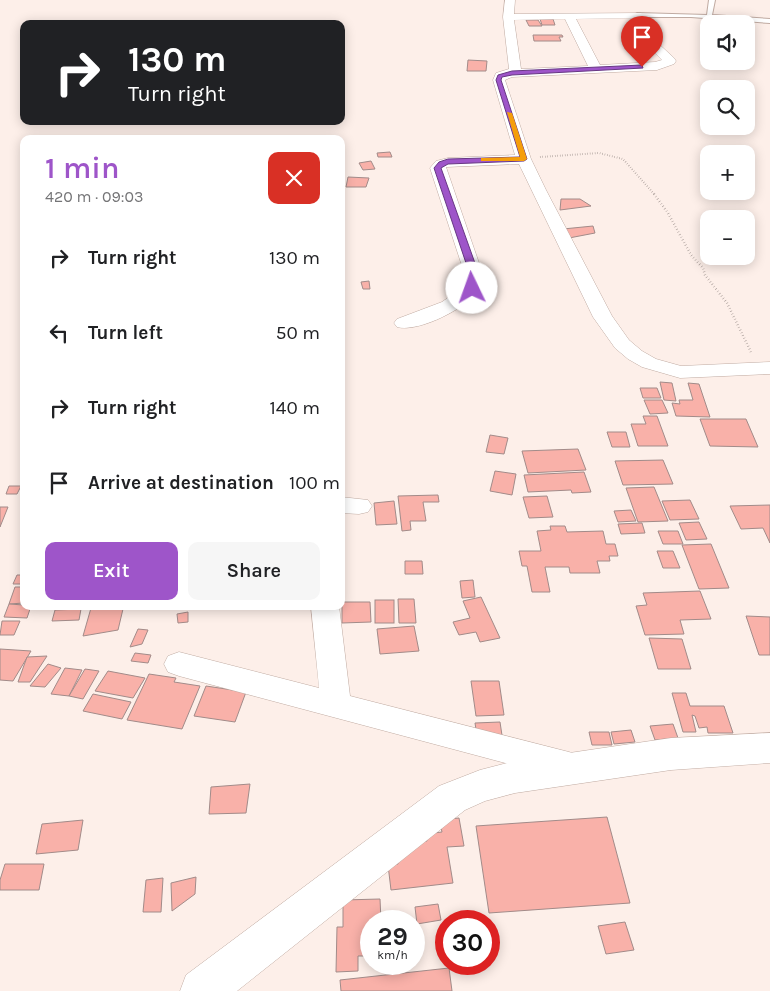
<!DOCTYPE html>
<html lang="en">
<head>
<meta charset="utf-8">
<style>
	body { margin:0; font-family:Karla,sans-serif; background:#f6f6f6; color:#202124; height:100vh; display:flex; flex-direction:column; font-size:19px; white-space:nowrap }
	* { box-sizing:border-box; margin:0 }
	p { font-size:16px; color:#757577 }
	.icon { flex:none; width:28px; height:28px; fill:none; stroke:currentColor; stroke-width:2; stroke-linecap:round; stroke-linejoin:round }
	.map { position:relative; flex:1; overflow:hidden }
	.side { position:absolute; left:20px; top:135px; width:325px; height:475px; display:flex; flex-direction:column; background:#fff; border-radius:10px; box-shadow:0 2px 12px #0003 }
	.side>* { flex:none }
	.top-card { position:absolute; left:20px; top:20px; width:325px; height:105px; border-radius:10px; box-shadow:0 2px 12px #0003; background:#202124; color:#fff; overflow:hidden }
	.buttons { position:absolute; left:700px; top:15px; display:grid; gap:10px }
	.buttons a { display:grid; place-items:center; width:55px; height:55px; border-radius:10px; background:#fff; box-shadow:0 2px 12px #0003; font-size:25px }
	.speed { position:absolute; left:360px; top:910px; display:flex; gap:10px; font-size:25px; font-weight:700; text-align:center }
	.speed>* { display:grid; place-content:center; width:65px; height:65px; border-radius:50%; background:#fff; box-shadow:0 2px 12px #0003; line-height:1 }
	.speed small { font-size:12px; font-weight:400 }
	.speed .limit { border:8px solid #d22; background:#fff; color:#111 }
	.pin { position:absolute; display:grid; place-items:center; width:42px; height:42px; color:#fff; margin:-51px -21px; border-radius:50% 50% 50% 0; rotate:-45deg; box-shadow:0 0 5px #0007 }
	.pin .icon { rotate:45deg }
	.me { position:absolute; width:55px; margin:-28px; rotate:357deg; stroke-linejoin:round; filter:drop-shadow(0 0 4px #0008) }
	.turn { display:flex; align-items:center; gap:18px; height:105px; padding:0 25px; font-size:22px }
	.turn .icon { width:65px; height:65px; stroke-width:2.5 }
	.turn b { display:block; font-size:35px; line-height:42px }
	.round { display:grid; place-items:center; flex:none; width:52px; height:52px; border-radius:10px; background:#f6f6f6 }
	.summary { display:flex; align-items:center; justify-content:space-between; height:85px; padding:0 25px }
	h1 { font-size:30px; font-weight:600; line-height:38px; color:#9e55c9 }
	.primary-button { display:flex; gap:10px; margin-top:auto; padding:10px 25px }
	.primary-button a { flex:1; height:58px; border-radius:10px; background:#9e55c9; color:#fff; font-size:20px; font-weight:600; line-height:58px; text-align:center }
	.primary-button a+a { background:#f6f6f6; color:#202124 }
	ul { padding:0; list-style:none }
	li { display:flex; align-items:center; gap:15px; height:75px; padding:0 25px }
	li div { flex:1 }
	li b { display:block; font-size:19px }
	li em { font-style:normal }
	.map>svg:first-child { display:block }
	.building { fill:#f9b1a9; stroke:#a28b89 }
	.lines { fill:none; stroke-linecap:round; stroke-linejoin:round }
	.service-casing { stroke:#c0aba2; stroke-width:2 }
	.minor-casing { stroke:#c0aba2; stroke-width:1 }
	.secondary-casing { stroke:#c0aba2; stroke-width:1 }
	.path-far1 { stroke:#9b908c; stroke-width:2; stroke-dasharray:0.5 2; stroke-linecap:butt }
	.path { stroke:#9b908c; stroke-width:2.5; stroke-dasharray:0.5 2.5; stroke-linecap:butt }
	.service { fill:#fff; fill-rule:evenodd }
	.minor { fill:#fff; fill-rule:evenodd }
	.secondary { fill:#fff; fill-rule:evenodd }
	.route { fill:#9e55c9; stroke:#673783 }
	.slow { fill:#f59e0b }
</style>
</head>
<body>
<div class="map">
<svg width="770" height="991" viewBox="0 0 770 991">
	<rect width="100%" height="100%" fill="#fdefe9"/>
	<!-- building -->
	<g class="building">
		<path d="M540 19H553L555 25H542Z"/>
		<path d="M526 20H538L542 26H529Z"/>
		<path d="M533 35H562L563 37H559L561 41H534Z"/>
		<path d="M468 60 487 61 486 71H467Z"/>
		<path d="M390 152 392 157H378L377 153Z"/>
		<path d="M371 161 375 169 363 170 359 163Z"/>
		<path d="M348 177 369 178 366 187H346Z"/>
		<path d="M561 199H580L591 206 560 210Z"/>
		<path d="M593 226 595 233 569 238 563 229Z"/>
		<path d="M369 281 370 289H363L361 282Z"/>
		<path d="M660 382 672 383 676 401 664 400Z"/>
		<path d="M688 383 699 384 710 417 676 416 672 403 680 404 679 400H693Z"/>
		<path d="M640 388H657L661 398H643Z"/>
		<path d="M644 400H662L668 413 650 414Z"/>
		<path d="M643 416H657L668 446H638L631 424H646Z"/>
		<path d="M700 419H746L758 447 710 446Z"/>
		<path d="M607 432H626L630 447H612Z"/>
		<path d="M490 435 508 438 504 454 486 452Z"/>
		<path d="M578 449 586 470 528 473 522 451Z"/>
		<path d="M663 460 673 484 623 485 615 461Z"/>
		<path d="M495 471 516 474 512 495 490 491Z"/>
		<path d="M584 472 591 492 572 493 571 490 528 492 524 475Z"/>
		<path d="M9 486H21L17 494H6Z"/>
		<path d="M654 487 668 521 638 522 626 488Z"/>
		<path d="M438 495 439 502H423L426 521H410L411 530 402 531 398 496Z"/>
		<path d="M547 496 553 517 529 518 523 497Z"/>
		<path d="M690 500 699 519 670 520 662 501Z"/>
		<path d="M394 501 397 524 376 525 374 503Z"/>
		<path d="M770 505V543L763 528 741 529 730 506Z"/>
		<path d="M0 507H8L0 527Z"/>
		<path d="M631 510 636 521 618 522 614 511Z"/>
		<path d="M699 522 707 539 686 540 679 523Z"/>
		<path d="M642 523 645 533 621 534 618 524Z"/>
		<path d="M550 526H565L567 532 603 531 606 544H615L618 556H609L610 561H597L600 573H570L569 567H545L550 592H532L527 566H522L519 551H541L537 531 551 530Z"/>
		<path d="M658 531H678L683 544H663Z"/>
		<path d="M711 544 729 588 699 589 682 545Z"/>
		<path d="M657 551H673L680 568H663Z"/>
		<path d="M405 561H422L423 574H405Z"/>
		<path d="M17 575H24V584H13Z"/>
		<path d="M473 580 475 597 462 598 460 581Z"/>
		<path d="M15 587H24V603L9 604Z"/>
		<path d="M700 591 711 619 680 620 684 634 645 635 636 606 647 605 643 593Z"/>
		<path d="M481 597 500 638 480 642 476 632 459 635 453 622 470 618 463 601Z"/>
		<path d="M398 599H414L416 623H399Z"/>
		<rect x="375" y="600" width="19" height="23"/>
		<path d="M342 602H370L371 622 342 623Z"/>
		<path d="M9 604 24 605V606H31L27 618 4 617Z"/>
		<path d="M91 608 123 609 118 630 83 636Z"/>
		<path d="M81 609 79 620 52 621 55 610Z"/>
		<path d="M188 612V622L178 623 177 614Z"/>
		<path d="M746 616 770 617V655H759Z"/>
		<path d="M2 621H20L14 635H0Z"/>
		<path d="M414 626 419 651 380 654 377 629Z"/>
		<path d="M138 629 148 630 142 644 130 647Z"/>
		<path d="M649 638 682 639 691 669H658Z"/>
		<path d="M0 649 31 651 13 681 0 680Z"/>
		<path d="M135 653 151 655 148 663 131 661Z"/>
		<path d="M47 656 30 682H18L27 657Z"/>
		<path d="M48 664 61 668 45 687 30 686Z"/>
		<path d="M65 668 82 670 69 696 51 694Z"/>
		<path d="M85 669 99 671 83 699 69 696Z"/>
		<path d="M108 671 145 678 133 698 95 691Z"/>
		<path d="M149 674 176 678 174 682 200 686 182 729 127 720Z"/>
		<path d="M471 681H499L504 715 476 716Z"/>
		<path d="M206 686 246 692 235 722 194 716Z"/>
		<path d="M672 693H686L690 706H724L733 733H708L707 727 699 728 695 716 692 715 696 732H683Z"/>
		<path d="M93 694 131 702 122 719 83 711Z"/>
		<path d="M500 722 503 742H478L475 723Z"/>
		<path d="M673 724 678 738 655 740 650 726Z"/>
		<path d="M631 730 635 742 614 744 611 732Z"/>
		<path d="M589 732H609L612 745H592Z"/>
		<path d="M250 784 246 813 209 814 211 787Z"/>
		<path d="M607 817 630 903 489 913 476 826Z"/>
		<path d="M459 818 464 846 447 847 453 883 391 890 388 865 398 864 396 844 427 841 425 834 442 832 439 820Z"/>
		<path d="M83 820 78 850 36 854 42 824Z"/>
		<path d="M5 864H44L39 890H0V880Z"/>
		<path d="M196 877 195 894 172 911 171 883Z"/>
		<path d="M163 878 161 912H143L146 880Z"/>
		<path d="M380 899 381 921H371V956H358V971L336 972 337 927H343V900Z"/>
		<path d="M438 904 441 920 417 924 415 907Z"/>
		<path d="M625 922 634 950 606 954 598 926Z"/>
		<path d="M449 968 452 991H341L340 980Z"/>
	</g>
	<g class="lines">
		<defs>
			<path id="service" d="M709 0H715L712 15 770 19V23L691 17H637L634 15 637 13 707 15Z"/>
			<g id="minor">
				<path d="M505 0H515L514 14 641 13 661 46 674 58 676 61 674 64 657 70 512 77 505 80 531 159 546 190 612 316 629 340 642 351 656 359 681 366 770 362V374L680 378 642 367 628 359 615 348 593 317 519 164 446 167 480 266 481 288C469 307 419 333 397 327L394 323 397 319 442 302 463 287 462 266 430 168 436 161 448 158 515 155 493 80 496 73 509 69 503 17ZM634 18 650 48 662 60 655 62 600 65 576 19ZM565 19 588 66 521 69 514 20Z"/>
				<path d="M341 497 368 500 372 506 368 512 359 514 341 513Z"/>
				<path d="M311 606H339L350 696 569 752 581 756 586 766 581 776 569 780 179 676 168 672 164 664 168 656 179 652 319 688Z"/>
			</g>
			<path id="secondary" d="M770 733V763L671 770 515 793 485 801 465 810 237 991H180L186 975 439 786 480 770 515 761 671 738Z"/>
		</defs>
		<!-- service casing -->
		<use href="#service" class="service-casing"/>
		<!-- minor casing -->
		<use href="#minor" class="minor-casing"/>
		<!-- secondary casing -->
		<use href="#secondary" class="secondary-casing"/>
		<!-- path-far1 -->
		<path class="path-far1" d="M540 157 599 153 623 159 655 195"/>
		<!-- path -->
		<path class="path" d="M654 194 668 213 691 255 703 268 705 275 727 303 751 352"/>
		<!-- service -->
		<use href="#service" class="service"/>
		<!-- minor -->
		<use href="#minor" class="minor"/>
		<!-- secondary -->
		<use href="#secondary" class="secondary"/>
	</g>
	<!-- route -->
	<path class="route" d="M642 65 643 68 512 75 502 77 501 80 527 159 524 161 448 164 441 168 476 266V288L469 290 467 266 434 168 439 162 448 159 520 157 496 80 498 75 512 71Z"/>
	<!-- slow -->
	<path class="slow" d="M507 112 512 113 527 159 524 161H481V158H483L520 157Z"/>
</svg>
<div class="buttons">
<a><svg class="icon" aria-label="sound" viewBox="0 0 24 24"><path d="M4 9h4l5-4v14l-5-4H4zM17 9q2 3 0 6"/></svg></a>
<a><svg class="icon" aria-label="search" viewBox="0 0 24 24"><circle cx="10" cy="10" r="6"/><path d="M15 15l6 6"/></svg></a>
<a>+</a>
<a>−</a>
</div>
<div class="speed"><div>29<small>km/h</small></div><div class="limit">30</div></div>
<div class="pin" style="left:642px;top:67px;background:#d93025"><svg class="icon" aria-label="arrive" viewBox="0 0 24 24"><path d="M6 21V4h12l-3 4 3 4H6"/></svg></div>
<svg class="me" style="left:472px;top:288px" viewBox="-20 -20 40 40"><circle r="19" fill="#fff"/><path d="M0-13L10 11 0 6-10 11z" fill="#9e55c9"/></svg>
<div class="top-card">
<div class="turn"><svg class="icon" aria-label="right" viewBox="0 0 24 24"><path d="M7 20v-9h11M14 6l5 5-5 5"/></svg><div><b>130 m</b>Turn right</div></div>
</div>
<section class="side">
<div class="summary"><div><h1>1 min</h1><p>420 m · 09:03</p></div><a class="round" style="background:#d93025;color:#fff"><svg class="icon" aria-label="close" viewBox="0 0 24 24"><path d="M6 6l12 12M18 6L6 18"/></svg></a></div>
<ul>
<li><svg class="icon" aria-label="right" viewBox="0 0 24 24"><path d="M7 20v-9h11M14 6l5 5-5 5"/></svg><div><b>Turn right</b></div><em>130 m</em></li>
<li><svg class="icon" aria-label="left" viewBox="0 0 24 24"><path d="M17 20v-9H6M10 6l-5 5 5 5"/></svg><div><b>Turn left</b></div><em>50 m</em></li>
<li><svg class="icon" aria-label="right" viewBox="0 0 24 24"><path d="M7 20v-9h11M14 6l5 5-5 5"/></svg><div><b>Turn right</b></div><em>140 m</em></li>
<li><svg class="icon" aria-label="arrive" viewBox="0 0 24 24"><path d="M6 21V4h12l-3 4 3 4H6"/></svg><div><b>Arrive at destination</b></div><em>100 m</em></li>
</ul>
<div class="primary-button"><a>Exit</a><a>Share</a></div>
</section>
</div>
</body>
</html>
